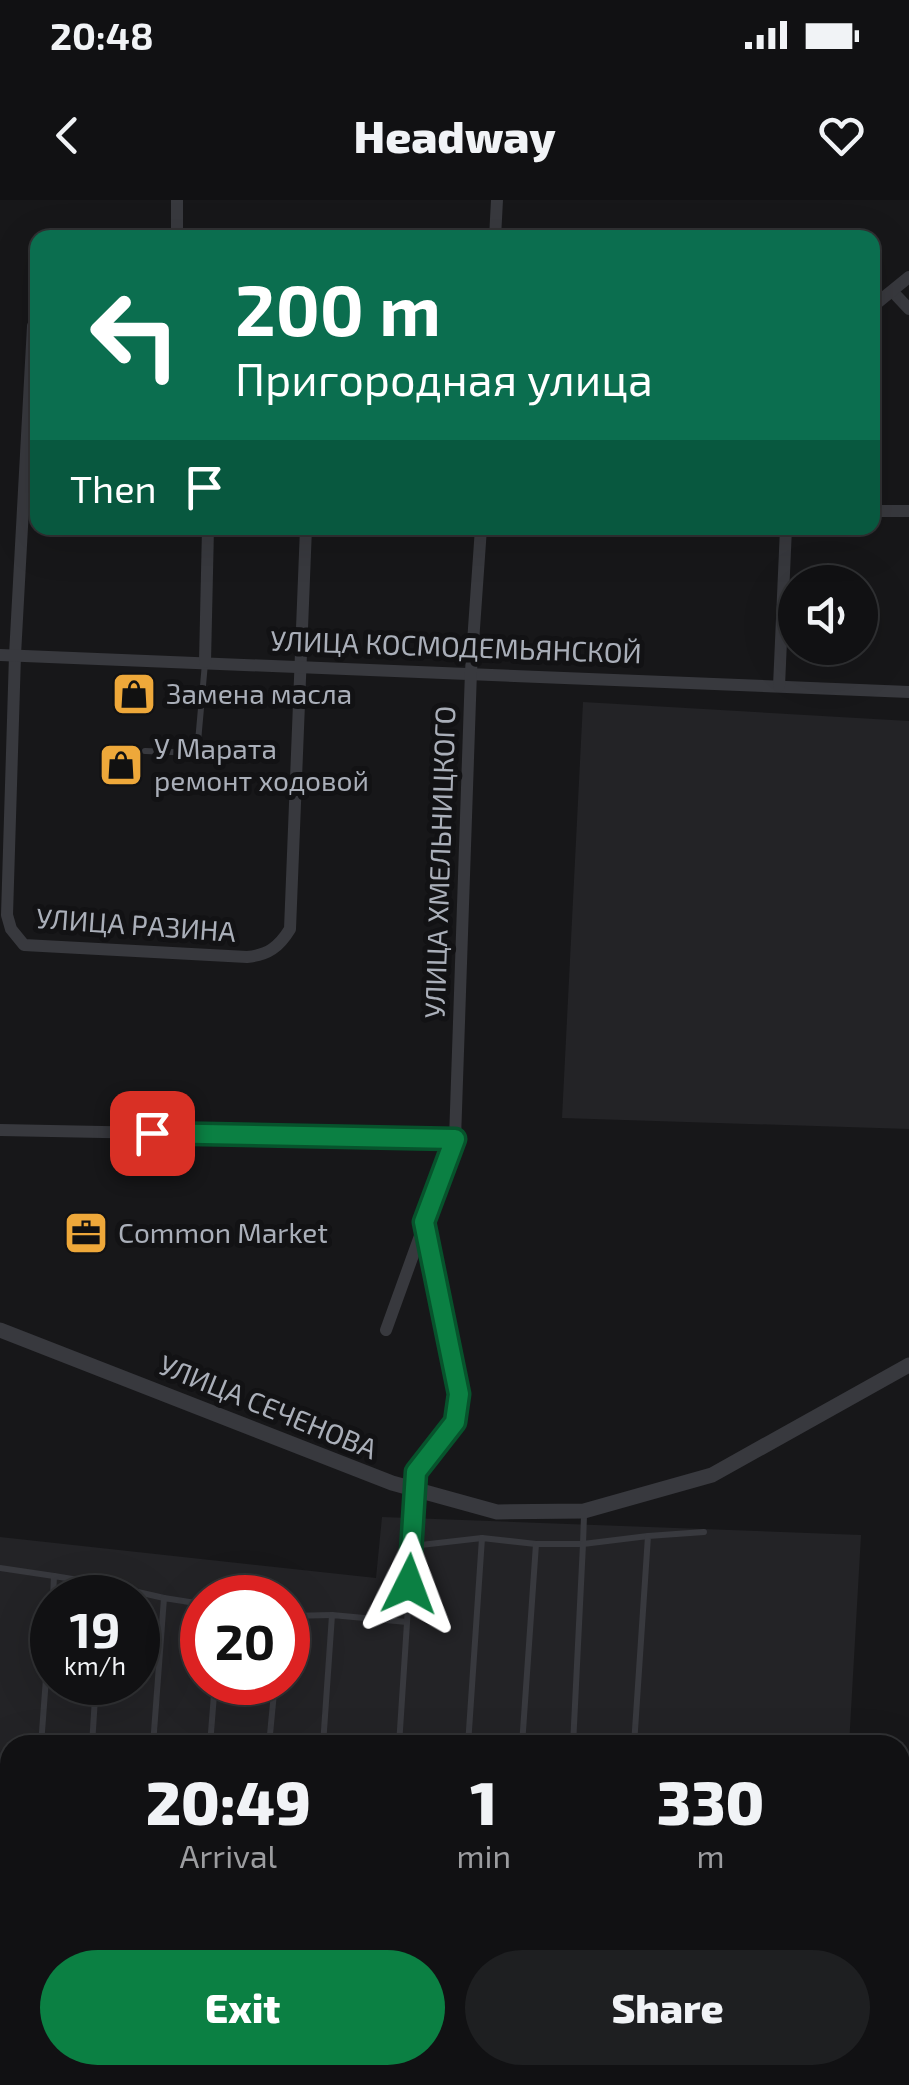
<!DOCTYPE html>
<html lang="en">
<head>
<meta charset="utf-8">
<style>
	body { margin:0; font-family:"Exo 2",sans-serif; background:#1e1f21; color:#f1f3f6; height:100vh; display:flex; flex-direction:column; font-size:38px; white-space:nowrap }
	* { box-sizing:border-box; margin:0 }
	p { font-size:32px; color:#9c9da0 }
	.icon { flex:none; width:55px; height:55px; fill:none; stroke:currentColor; stroke-width:2; stroke-linecap:round; stroke-linejoin:round }
	.map { position:relative; flex:1; overflow:hidden }
	.drawer { position:absolute; left:0px; top:1535px; width:910px; height:350px; display:flex; flex-direction:column; background:#111113; border-radius:30px 30px 0 0; box-shadow:0 10px 40px #0002,0 0 0 2px #303133 }
	.drawer>* { flex:none }
	.guide { position:absolute; left:30px; top:30px; width:850px; height:305px; border-radius:20px; box-shadow:0 10px 40px #0002,0 0 0 2px #303133; background:#0b6e4f; color:#fff; overflow:hidden }
	.tools { position:absolute; left:778px; top:365px; display:grid; gap:20px }
	.tools a { display:grid; place-items:center; width:100px; height:100px; border-radius:50%; background:#111113; box-shadow:0 10px 40px #0002,0 0 0 2px #303133; font-size:50px }
	.speed { position:absolute; left:30px; top:1375px; display:flex; gap:20px; font-size:50px; font-weight:700; text-align:center }
	.speed>* { display:grid; place-content:center; width:130px; height:130px; border-radius:50%; background:#111113; box-shadow:0 10px 40px #0002,0 0 0 2px #303133; line-height:1 }
	.speed small { font-size:25px; font-weight:400 }
	.speed .limit { border:15px solid #d22; background:#fff; color:#111 }
	.pin { position:absolute; display:grid; place-items:center; width:85px; height:85px; color:#fff; margin:-42px; border-radius:20px; box-shadow:0 5px 15px #0006 }
	.me { position:absolute; width:110px; margin:-55px; rotate:3deg; stroke-linejoin:round; filter:drop-shadow(0 0 8px #0008) }
	.turn { display:flex; align-items:center; gap:35px; height:210px; padding:0 40px; font-size:45px }
	.turn .icon { width:130px; height:130px; stroke-width:2.5 }
	.turn b { display:block; font-size:70px; line-height:85px }
	.then { display:flex; align-items:center; height:95px; padding:0 40px; background:#0003; gap:20px; font-size:38px }
	.eta { display:flex; justify-content:space-evenly; align-items:center; height:170px; text-align:center }
	.eta b { font-size:60px; font-weight:800; line-height:70px }
	.action { display:flex; gap:20px; margin-top:auto; padding:20px 40px }
	.action a { flex:1; height:115px; border-radius:60px; background:#0b8043; color:#fff; font-size:40px; font-weight:800; line-height:115px; text-align:center }
	.action a+a { background:#1e1f21; color:#f1f3f6 }
	.status { display:flex; justify-content:space-between; align-items:center; height:70px; padding:0 50px; background:#111113; direction:ltr }
	.status svg { height:28px; fill:currentColor }
	header { display:flex; justify-content:space-between; align-items:center; height:130px; padding:0 40px; background:#111113; font-size:45px; font-weight:800 }
	.map>svg:first-child { display:block }
	.built { fill:#232326; fill-rule:evenodd }
	.lines { fill:none; stroke-linecap:round; stroke-linejoin:round }
	.service { stroke:#38393e; stroke-width:6 }
	.minor { stroke:#38393e; stroke-width:12 }
	.tertiary { stroke:#38393e; stroke-width:15 }
	.route-casing { stroke:#07532c; stroke-width:25 }
	.route { stroke:#0b8043; stroke-width:18 }
	.labels { text-anchor:middle; stroke-width:10; stroke-linejoin:round; paint-order:stroke }
	.street-label { font-size:28px; fill:#aaafb9; stroke:#121214 }
	.poi-label { font-size:28px; fill:#aaafb9; stroke:#121214; text-anchor:start }
</style>
</head>
<body>
<div class="status"><b>20:48</b><svg viewBox="0 0 49 12"><path d="M0 12V9h3v3zM5 12V6h3v6zM10 12V3h3v9zM15 12V0h3v12zM26 1h20v11H26zM47 4h2v5h-2z"/></svg></div>
<header><svg class="icon" aria-label="back" viewBox="0 0 24 24"><path d="M15 5l-7 7 7 7"/></svg>Headway<svg class="icon" aria-label="heart" viewBox="0 0 24 24"><path d="M12 20l-8-8c-3-5 5-10 8-4 3-6 11-1 8 4z"/></svg></header>
<div class="map">
<svg width="909" height="1885" viewBox="0 0 909 1885">
	<rect width="100%" height="100%" fill="#171719"/>
	<!-- built -->
	<g class="built">
		<path d="M583 502 909 521V929L562 918Z"/>
		<path d="M382 1317 861 1335 849 1545H10V1875H831L830 1885H0V1337L376 1378ZM52 1398H138V1482H52ZM202 1398H288V1482H202Z"/>
	</g>
	<g class="lines">
		<!-- service -->
		<g class="service">
			<path d="M145 551 197 553 205 463"/>
			<path d="M412 1346 413 1292"/>
			<path d="M0 1368 54 1376"/>
			<path d="M53 1398 54 1376 103 1384"/>
			<path d="M102 1398 103 1384 164 1398"/>
			<path d="M288 1416 332 1415"/>
			<path d="M41 1545 52 1398"/>
			<path d="M92 1545 96 1482"/>
			<path d="M153 1545 164 1398 202 1404"/>
			<path d="M210 1545 215 1482"/>
			<path d="M269 1545 275 1482"/>
			<path d="M323 1545 332 1415 407 1422"/>
			<path d="M399 1545 412 1346 482 1338"/>
			<path d="M468 1545 482 1338 536 1344"/>
			<path d="M522 1545 536 1344H583L584 1315"/>
			<path d="M573 1545 583 1344 648 1336"/>
			<path d="M634 1545 648 1336 704 1332"/>
			<path d="M0 1832 10 1833"/>
			<path d="M547 1875 784 1883"/>
			<path d="M15 1885 16 1875"/>
			<path d="M69 1885V1875"/>
			<path d="M125 1885 126 1875"/>
			<path d="M182 1885 183 1875"/>
			<path d="M240 1885 241 1875"/>
			<path d="M298 1885V1875"/>
			<path d="M376 1885 377 1875"/>
			<path d="M446 1885V1875"/>
			<path d="M498 1885 499 1875"/>
		</g>
		<!-- minor -->
		<g class="minor">
			<path d="M177 38V0"/>
			<path d="M495 38 497 0"/>
			<path d="M893 92 909 109"/>
			<path d="M872 107 909 77"/>
			<path d="M38 114 33 126 15 455 7 715 11 729 24 745 247 757C268 755 279 747 290 729L306 328"/>
			<path d="M872 311H909"/>
			<path d="M0 455 909 492"/>
			<path d="M205 462 208 328"/>
			<path d="M779 486 786 328"/>
			<path d="M0 930 455 939"/>
			<path d="M386 1130 455 939 471 471 481 328"/>
			<path d="M413 1289C420 1246 452 1244 459 1194L425 1030"/>
		</g>
		<!-- tertiary -->
		<path class="tertiary" d="M0 1130 392 1283 497 1312 584 1311 712 1275 909 1165"/>
	</g>
	<g class="lines">
		<defs>
			<path id="route" d="M152 933 455 939 424 1022 459 1194 455 1222 416 1272 409 1384"/>
		</defs>
		<!-- route casing -->
		<use href="#route" class="route-casing"/>
		<!-- route -->
		<use href="#route" class="route"/>
	</g>
	<!-- icons -->
	<defs>
		<symbol id="shop-square" viewBox="-11 -11 22 22"><rect x="-9" y="-9" width="18" height="18" rx="4" fill="#eea83a" stroke="#121214"/><path d="M-5-2.5h2.3a2.7 3.5 0 0 1 5.4 0H5L5.5 6h-11ZM-1.5-2.5h3a1.5 2.3 0 0 0-3 0Z" fill="#111"/></symbol>
		<symbol id="office-square" viewBox="-11 -11 22 22"><rect x="-9" y="-9" width="18" height="18" rx="4" fill="#eea83a" stroke="#121214"/><path d="M-6-3h4V-5.5h4V-3h4V5H-6ZM-1-4.5V-3h2v-1.5ZM-6 0V1H6V0Z" fill="#111"/></symbol>
	</defs>
	<g fill-rule="evenodd">
		<use href="#shop-square" x="109" y="469" width="50" height="50"/>
		<use href="#shop-square" x="96" y="540" width="50" height="50"/>
		<use href="#office-square" x="61" y="1008" width="50" height="50"/>
	</g>
	<g class="labels">
		<!-- street labels -->
		<g class="street-label">
			<text transform="translate(456 447) rotate(2)" y="10">УЛИЦА КОСМОДЕМЬЯНСКОЙ</text>
			<text transform="translate(440 662) rotate(-88)" y="10">УЛИЦА ХМЕЛЬНИЦКОГО</text>
			<text transform="translate(136 725) rotate(4)" y="10">УЛИЦА РАЗИНА</text>
			<text transform="translate(268 1207) rotate(22)" y="10">УЛИЦА СЕЧЕНОВА</text>
		</g>
		<!-- poi labels -->
		<g class="poi-label">
			<text x="166" y="504">Замена масла</text>
			<text x="154" y="559">У Марата<tspan x="154" dy="32">ремонт ходовой</tspan></text>
			<text x="118" y="1043">Common Market</text>
		</g>
	</g>
</svg>
<div class="tools">
<a><svg class="icon" aria-label="sound" viewBox="0 0 24 24"><path d="M4 9h4l5-4v14l-5-4H4zM17 9q2 3 0 6"/></svg></a>
</div>
<div class="speed"><div>19<small>km/h</small></div><div class="limit">20</div></div>
<div class="pin" style="left:152px;top:933px;background:#d93025"><svg class="icon" aria-label="arrive" viewBox="0 0 24 24"><path d="M6 21V4h12l-3 4 3 4H6"/></svg></div>
<svg class="me" style="left:409px;top:1384px" viewBox="-20 -20 40 40"><path d="M0-17L14 15 0 8-14 15z" fill="#0b8043" stroke="#fff" stroke-width="4"/></svg>
<div class="guide">
<div class="turn"><svg class="icon" aria-label="left" viewBox="0 0 24 24"><path d="M17 20v-9H6M10 6l-5 5 5 5"/></svg><div><b>200 m</b>Пригородная улица</div></div>
<div class="then">Then<svg class="icon" aria-label="arrive" viewBox="0 0 24 24"><path d="M6 21V4h12l-3 4 3 4H6"/></svg></div>
</div>
<section class="drawer">
<div class="eta">
<div><b>20:49</b><p>Arrival</p></div>
<div><b>1</b><p>min</p></div>
<div><b>330</b><p>m</p></div>
</div>
<div class="action"><a>Exit</a><a>Share</a></div>
</section>
</div>
</body>
</html>
